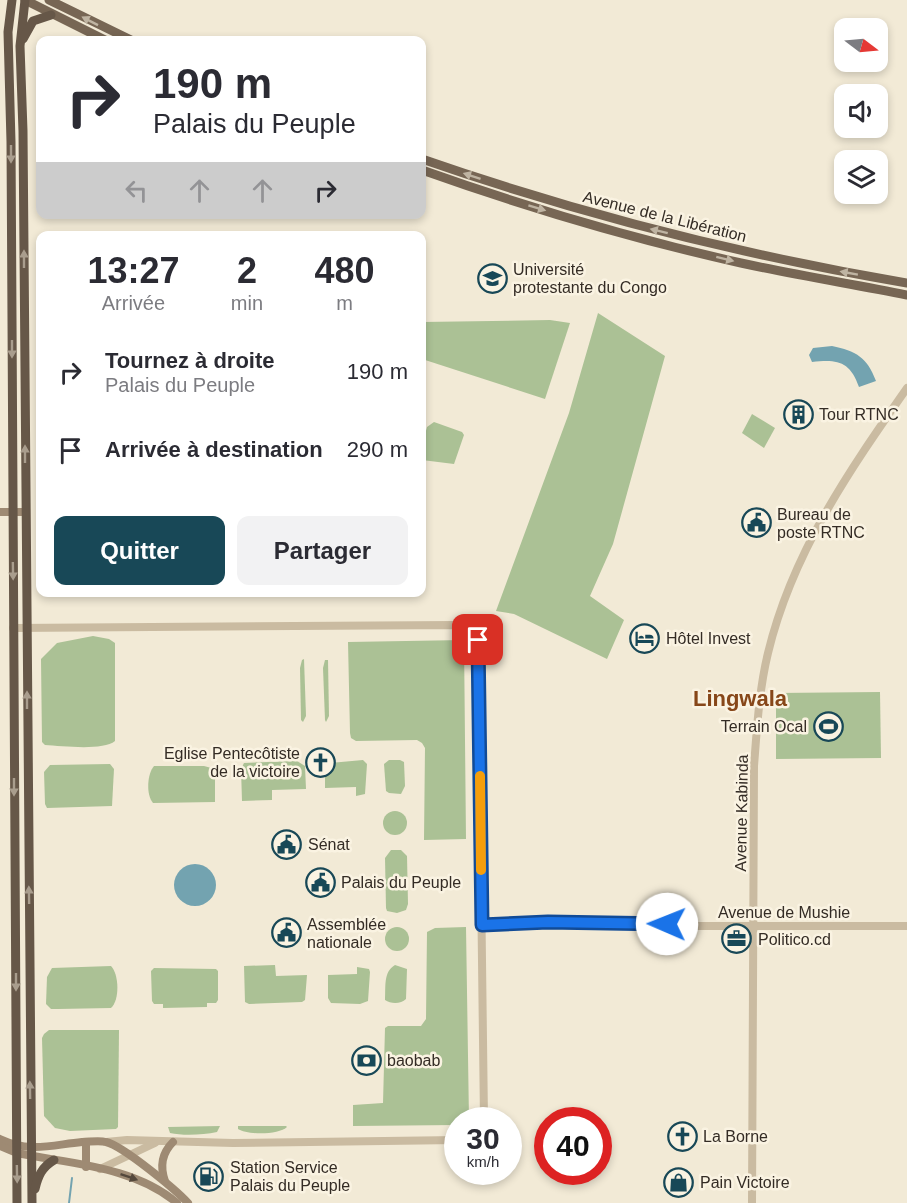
<!DOCTYPE html>
<html lang="fr">
<head>
<meta charset="utf-8">
<style>
	body { margin:0; font-family:Helvetica,sans-serif; background:#f2f2f3; color:#2b2b33; height:100vh; display:flex; flex-direction:column; font-size:22px; white-space:nowrap }
	* { box-sizing:border-box; margin:0 }
	p { font-size:20px; color:#7c7c81 }
	.icon { flex:none; width:33px; height:33px; fill:none; stroke:currentColor; stroke-width:2; stroke-linecap:round; stroke-linejoin:round }
	.map { position:relative; flex:1; overflow:hidden }
	.sheet { position:absolute; left:36px; top:231px; width:390px; height:366px; display:flex; flex-direction:column; background:#fff; border-radius:12px; box-shadow:0 3px 9px #0003 }
	.sheet>* { flex:none }
	.hud { position:absolute; left:36px; top:36px; width:390px; height:183px; border-radius:12px; box-shadow:0 3px 9px #0003; background:#fff; color:#2b2b33; overflow:hidden }
	.needle { width:39px; rotate:106deg }
	.tools { position:absolute; left:834px; top:18px; display:grid; gap:12px }
	.tools a { display:grid; place-items:center; width:54px; height:54px; border-radius:12px; background:#fff; box-shadow:0 3px 9px #0003; font-size:30px }
	.speed { position:absolute; left:444px; top:1107px; display:flex; gap:12px; font-size:30px; font-weight:700; text-align:center }
	.speed>* { display:grid; place-content:center; width:78px; height:78px; border-radius:50%; background:#fff; box-shadow:0 3px 9px #0003; line-height:1 }
	.speed small { font-size:15px; font-weight:400 }
	.speed .limit { border:9px solid #d22; background:#fff; color:#111 }
	.pin { position:absolute; display:grid; place-items:center; width:51px; height:51px; color:#fff; margin:-26px; border-radius:12px; box-shadow:0 3px 9px #0006 }
	.me { position:absolute; width:66px; margin:-33px; rotate:271deg; stroke-linejoin:round; filter:drop-shadow(0 0 4px #0008) }
	.turn { display:flex; align-items:center; gap:21px; height:126px; padding:0 18px; font-size:27px }
	.turn .icon { width:78px; height:78px; stroke-width:2.5 }
	.turn b { display:block; font-size:42px; line-height:51px }
	.lanes { display:flex; align-items:center; height:57px; padding:0 18px; background:#0003; justify-content:center; gap:30px; direction:ltr }
	.lanes .off { opacity:.35 }
	.eta { display:flex; justify-content:space-evenly; align-items:center; height:102px; text-align:center }
	.eta b { font-size:36px; font-weight:700; line-height:42px }
	.button { display:flex; gap:12px; margin-top:auto; padding:12px 18px }
	.button a { flex:1; height:69px; border-radius:12px; background:#184857; color:#fff; font-size:24px; font-weight:700; line-height:69px; text-align:center }
	.button a+a { background:#f2f2f3; color:#2b2b33 }
	ul { padding:0; list-style:none }
	li { display:flex; align-items:center; gap:18px; height:78px; padding:0 18px }
	li div { flex:1 }
	li b { display:block; font-size:22px }
	li em { font-style:normal }
	.map>svg:first-child { display:block }
	.green { fill:#abc195 }
	.water { fill:#73a3b0 }
	.lines { fill:none; stroke-linecap:round; stroke-linejoin:round }
	.stream { stroke:#73a3b0; stroke-width:2 }
	.tertiary { stroke:#cabba1; stroke-width:8 }
	.secondary { stroke:#9e8a73; stroke-width:8 }
	.primary { stroke:#776654; stroke-width:9 }
	.trunk { stroke:#665748; stroke-width:9 }
	.oneway { fill:#bfb4a2 }
	.oneway2 { fill:#a99d8d }
	.oneway3 { fill:#54483c }
	.route-casing { stroke:#114b97; stroke-width:15 }
	.route { stroke:#1a73e8; stroke-width:10 }
	.slow { stroke:#f59e0b; stroke-width:10 }
	.labels { text-anchor:middle; stroke-width:5; stroke-linejoin:round; paint-order:stroke }
	.street-label { font-size:16px; fill:#342c25; stroke:#faf3e2 }
	.poi-label { font-size:16px; fill:#342c25; stroke:#faf3e2; text-anchor:start }
	.district-label { font-size:22px; font-weight:bold; fill:#874719; stroke:#faf3e2 }
</style>
</head>
<body>
<div class="map">
<svg width="907" height="1203" viewBox="0 0 907 1203">
	<rect width="100%" height="100%" fill="#f2ead6"/>
	<!-- green -->
	<g class="green">
		<path d="M598 313 665 356 613 544 590 596 624 620 607 659 514 614 496 611 569 413Z"/>
		<path d="M550 320 570 323 545 399 422 359V322Z"/>
		<path d="M752 414 775 428 764 448 742 433Z"/>
		<path d="M434 422 462 432 464 435 454 464 422 460V446L427 427Z"/>
		<path d="M93 636 109 639 115 643V741C103 751 62 746 45 745L42 742 41 659 57 643Z"/>
		<path d="M464 640 466 839 424 840 425 748 422 743 417 740 356 741 351 738 350 733 348 642Z"/>
		<path d="M304 659 306 716 303 722 301 720 300 668 302 660Z"/>
		<path d="M325 660H328L329 716 326 722 325 720 323 668Z"/>
		<path d="M880 692 881 758 776 759V693Z"/>
		<path d="M363 760 367 764 365 794 356 796V787L325 788V769L330 763Z"/>
		<path d="M389 760H400L404 762 405 786 401 794 389 793 386 791 384 764Z"/>
		<path d="M297 761 305 766 306 789 272 790V800L242 801 241 769 244 763Z"/>
		<path d="M110 764 114 769 112 806 47 808 45 804 44 772 50 765Z"/>
		<path d="M154 766H204L215 769V802L153 803C146 795 147 774 154 766Z"/>
		<circle cx="395" cy="823" r="12"/>
		<path d="M391 850H401L407 856 408 904 406 910 397 913 387 911 386 908 385 858Z"/>
		<circle cx="397" cy="939" r="12"/>
		<path d="M466 927 469 1120H458L457 1125 353 1126V1105L383 1103 385 1028 388 1026H421L426 1019 427 932 435 928Z"/>
		<path d="M275 965 276 976 307 975 305 1000 302 1002 249 1004 245 1002 244 966Z"/>
		<path d="M395 965 407 969 406 999C401 1004 391 1004 385 1000 386 987 383 972 395 965Z"/>
		<path d="M111 966C119 974 120 1000 111 1008L58 1009H51L46 1004 47 977 52 968Z"/>
		<path d="M357 967 369 969 370 972 368 1001 360 1004 331 1003 328 998V975L357 974Z"/>
		<path d="M154 968 216 969 218 971V1000L216 1003H207V1007L163 1008V1004H154L152 1001 151 971Z"/>
		<path d="M49 1030H119L118 1127 116 1129 70 1131 55 1128 44 1116 42 1038 44 1034Z"/>
		<path d="M220 1126 217 1132C203 1135 183 1136 170 1133L168 1127Z"/>
		<path d="M238 1126H286L287 1127C279 1135 247 1135 238 1129Z"/>
	</g>
	<!-- water -->
	<g class="water">
		<path d="M832 346C856 351 867 357 876 381L859 387C850 361 837 359 812 362L809 355 813 348Z"/>
		<circle cx="195" cy="885" r="21"/>
	</g>
	<g class="lines">
		<!-- stream -->
		<path class="stream" d="M69 1203 72 1178"/>
		<!-- tertiary -->
		<g class="tertiary">
			<path d="M13 628 455 625C467 626 474 629 478 640L484 1120"/>
			<path d="M482 925 548 922 697 926H907"/>
			<path d="M106 1142 127 1140 233 1143 458 1140"/>
			<path d="M100 1169 155 1143"/>
			<path d="M752 1203 754 766C757 728 759 690 768 653 792 553 849 471 907 388"/>
		</g>
		<!-- secondary -->
		<g class="secondary">
			<path d="M0 512H25"/>
			<path d="M0 1139C30 1153 51 1145 82 1142 89 1142 99 1140 106 1142 123 1146 175 1189 188 1203"/>
			<path d="M0 1146 17 1153C70 1164 134 1166 177 1203"/>
			<path d="M86 1167V1142"/>
			<path d="M165 1181C160 1167 162 1153 173 1142"/>
		</g>
		<!-- primary -->
		<g class="primary">
			<path d="M25 0 105 40"/>
			<path d="M49 0 131 40"/>
			<path d="M422 159C580 214 741 255 907 283"/>
			<path d="M422 170C526 207 633 239 741 263 796 275 852 284 907 295"/>
		</g>
		<!-- trunk -->
		<g class="trunk">
			<path d="M12 0 8 32 11 142 17 1203"/>
			<path d="M25 0 20 46 23 131 32 1203"/>
			<path d="M23 39 33 21 51 15"/>
			<path d="M35 1189C38 1176 42 1167 54 1160"/>
		</g>
	</g>
	<!-- one-way arrows -->
	<defs><path id="oneway-solid" d="M-6-.8H1V-3.2L6.5 0L1 3.2V.8H-6Z" transform="scale(1.5)"/></defs>
	<g class="oneway">
		<use href="#oneway-solid" transform="translate(90 21) rotate(-153)"/>
		<use href="#oneway-solid" transform="translate(472 176) rotate(-162)"/>
		<use href="#oneway-solid" transform="translate(537 208) rotate(17)"/>
		<use href="#oneway-solid" transform="translate(659 231) rotate(-166)"/>
		<use href="#oneway-solid" transform="translate(725 259) rotate(14)"/>
		<use href="#oneway-solid" transform="translate(849 273) rotate(-170)"/>
	</g>
	<g class="oneway2">
		<use href="#oneway-solid" transform="translate(11 154) rotate(90)"/>
		<use href="#oneway-solid" transform="translate(24 259) rotate(-90)"/>
		<use href="#oneway-solid" transform="translate(12 349) rotate(90)"/>
		<use href="#oneway-solid" transform="translate(25 454) rotate(-90)"/>
		<use href="#oneway-solid" transform="translate(13 571) rotate(89)"/>
		<use href="#oneway-solid" transform="translate(27 700) rotate(-90)"/>
		<use href="#oneway-solid" transform="translate(14 787) rotate(90)"/>
		<use href="#oneway-solid" transform="translate(29 895) rotate(-91)"/>
		<use href="#oneway-solid" transform="translate(16 982) rotate(90)"/>
		<use href="#oneway-solid" transform="translate(30 1090) rotate(-91)"/>
		<use href="#oneway-solid" transform="translate(17 1174) rotate(89)"/>
	</g>
	<use class="oneway3" href="#oneway-solid" transform="translate(129 1177) rotate(19)"/>
	<g class="lines">
		<defs>
			<path id="route" d="M478 640 482 925 548 922 667 924"/>
		</defs>
		<!-- route casing -->
		<use href="#route" class="route-casing"/>
		<!-- route -->
		<use href="#route" class="route"/>
		<!-- slow -->
		<path class="slow" d="M480 776 481 870"/>
	</g>
	<!-- icons -->
	<defs>
		<symbol id="university-ring" viewBox="-11 -11 22 22"><circle r="9.5" fill="#faf3e2" stroke="#184857" stroke-width="1.5"/><path d="M0-5L7-2L0 1L-7-2ZM-4 1L0 2.5L4 1V4Q0 6-4 4Z" fill="#184857"/></symbol>
		<symbol id="building-ring" viewBox="-11 -11 22 22"><circle r="9.5" fill="#faf3e2" stroke="#184857" stroke-width="1.5"/><path d="M-4-6H4V6H1V3H-1V6H-4ZM-2.5-4.3h1.7v1.8h-1.7ZM.8-4.3h1.7v1.8H.8ZM-2.5-1h1.7V.8h-1.7ZM.8-1h1.7V.8H.8Z" fill="#184857"/></symbol>
		<symbol id="civic-ring" viewBox="-11 -11 22 22"><circle r="9.5" fill="#faf3e2" stroke="#184857" stroke-width="1.5"/><path d="M-.6-6.5H3V-4.5H.6V-3L4-1V1h2V6H-6V1h2V-1L-.6-3ZM-1.2 2.5V6h2.4V2.5Z" fill="#184857"/></symbol>
		<symbol id="hotel-ring" viewBox="-11 -11 22 22"><circle r="9.5" fill="#faf3e2" stroke="#184857" stroke-width="1.5"/><path d="M-6-4.5h1.5V1H6V5H4.5V3h-9V5H-6ZM-4 0a1.8 1.8 0 1 1 3.6 0ZM.5 0V-2.5h3Q6-2.5 6 0Z" fill="#184857"/></symbol>
		<symbol id="stadium-ring" viewBox="-11 -11 22 22"><circle r="9.5" fill="#faf3e2" stroke="#184857" stroke-width="1.5"/><path d="M0-5a6.5 5 0 1 0 0 10a6.5 5 0 1 0 0-10ZM-3.5-1.8h7v3.6h-7Z" fill="#184857"/></symbol>
		<symbol id="church-ring" viewBox="-11 -11 22 22"><circle r="9.5" fill="#faf3e2" stroke="#184857" stroke-width="1.5"/><path d="M-1.2-6h2.4v3.5h3.3v2.4h-3.3V6h-2.4V-.1h-3.3v-2.4h3.3Z" fill="#184857"/></symbol>
		<symbol id="office-ring" viewBox="-11 -11 22 22"><circle r="9.5" fill="#faf3e2" stroke="#184857" stroke-width="1.5"/><path d="M-6-3h4V-5.5h4V-3h4V5H-6ZM-1-4.5V-3h2v-1.5ZM-6 0V1H6V0Z" fill="#184857"/></symbol>
		<symbol id="bank-ring" viewBox="-11 -11 22 22"><circle r="9.5" fill="#faf3e2" stroke="#184857" stroke-width="1.5"/><path d="M-6-4H6V4H-6ZM0-2.3a2.3 2.3 0 1 0 0 4.6a2.3 2.3 0 1 0 0-4.6Z" fill="#184857"/></symbol>
		<symbol id="fuel-ring" viewBox="-11 -11 22 22"><circle r="9.5" fill="#faf3e2" stroke="#184857" stroke-width="1.5"/><path d="M-5.5-6h7V0h2V4h1.3V-2.5L3-4.5l.8-.8L6-3V5H2.5V1h-1V6h-7ZM-4.2-4.7v3.2H.2V-4.7Z" fill="#184857"/></symbol>
		<symbol id="shop-ring" viewBox="-11 -11 22 22"><circle r="9.5" fill="#faf3e2" stroke="#184857" stroke-width="1.5"/><path d="M-5-2.5h2.3a2.7 3.5 0 0 1 5.4 0H5L5.5 6h-11ZM-1.5-2.5h3a1.5 2.3 0 0 0-3 0Z" fill="#184857"/></symbol>
	</defs>
	<g fill-rule="evenodd">
		<use href="#university-ring" x="476" y="262" width="33" height="33"/>
		<use href="#building-ring" x="782" y="398" width="33" height="33"/>
		<use href="#civic-ring" x="740" y="506" width="33" height="33"/>
		<use href="#hotel-ring" x="628" y="622" width="33" height="33"/>
		<use href="#stadium-ring" x="812" y="710" width="33" height="33"/>
		<use href="#church-ring" x="304" y="746" width="33" height="33"/>
		<use href="#civic-ring" x="270" y="828" width="33" height="33"/>
		<use href="#civic-ring" x="304" y="866" width="33" height="33"/>
		<use href="#civic-ring" x="270" y="916" width="33" height="33"/>
		<use href="#office-ring" x="720" y="922" width="33" height="33"/>
		<use href="#bank-ring" x="350" y="1044" width="33" height="33"/>
		<use href="#church-ring" x="666" y="1120" width="33" height="33"/>
		<use href="#fuel-ring" x="192" y="1160" width="33" height="33"/>
		<use href="#shop-ring" x="662" y="1166" width="33" height="33"/>
	</g>
	<g class="labels">
		<!-- street labels -->
		<g class="street-label">
			<text transform="translate(665 216) rotate(14)" y="6">Avenue de la Libération</text>
			<text transform="translate(741 813) rotate(-89)" y="6">Avenue Kabinda</text>
			<text x="784" y="918">Avenue de Mushie</text>
		</g>
		<!-- poi labels -->
		<g class="poi-label">
			<text x="513" y="275">Université<tspan x="513" dy="18">protestante du Congo</tspan></text>
			<text x="819" y="420">Tour RTNC</text>
			<text x="777" y="520">Bureau de<tspan x="777" dy="18">poste RTNC</tspan></text>
			<text x="666" y="644">Hôtel Invest</text>
			<text x="807" y="732" text-anchor="end">Terrain Ocal</text>
			<text x="300" y="759" text-anchor="end">Eglise Pentecôtiste<tspan x="300" dy="18">de la victoire</tspan></text>
			<text x="308" y="850">Sénat</text>
			<text x="341" y="888">Palais du Peuple</text>
			<text x="307" y="930">Assemblée<tspan x="307" dy="18">nationale</tspan></text>
			<text x="758" y="945">Politico.cd</text>
			<text x="387" y="1066">baobab</text>
			<text x="703" y="1142">La Borne</text>
			<text x="230" y="1173">Station Service<tspan x="230" dy="18">Palais du Peuple</tspan></text>
			<text x="700" y="1188">Pain Victoire</text>
		</g>
		<!-- district labels -->
		<g class="district-label">
			<text x="740" y="706">Lingwala</text>
		</g>
	</g>
</svg>
<div class="tools">
<a><svg class="needle" viewBox="-14 -14 28 28"><path d="M0-13l5 13h-10z" fill="#e53935"/><path d="M0 13l5-13h-10z" fill="#7c7c81"/></svg></a>
<a><svg class="icon" aria-label="sound" viewBox="0 0 24 24"><path d="M4 9h4l5-4v14l-5-4H4zM17 9q2 3 0 6"/></svg></a>
<a><svg class="icon" aria-label="layers" viewBox="0 0 24 24"><path d="M12 4l9 5-9 5-9-5zM3 14l9 5 9-5"/></svg></a>
</div>
<div class="speed"><div>30<small>km/h</small></div><div class="limit">40</div></div>
<div class="pin" style="left:478px;top:640px;background:#d93025"><svg class="icon" aria-label="arrive" viewBox="0 0 24 24"><path d="M6 21V4h12l-3 4 3 4H6"/></svg></div>
<svg class="me" style="left:667px;top:924px" viewBox="-20 -20 40 40"><circle r="19" fill="#fff"/><path d="M0-13L10 11 0 6-10 11z" fill="#1a73e8"/></svg>
<div class="hud">
<div class="turn"><svg class="icon" aria-label="right" viewBox="0 0 24 24"><path d="M7 20v-9h11M14 6l5 5-5 5"/></svg><div><b>190 m</b>Palais du Peuple</div></div>
<div class="lanes"><svg class="icon off" aria-label="left" viewBox="0 0 24 24"><path d="M17 20v-9H6M10 6l-5 5 5 5"/></svg><svg class="icon off" aria-label="ahead" viewBox="0 0 24 24"><path d="M12 20V5M6 11l6-6 6 6"/></svg><svg class="icon off" aria-label="ahead" viewBox="0 0 24 24"><path d="M12 20V5M6 11l6-6 6 6"/></svg><svg class="icon" aria-label="right" viewBox="0 0 24 24"><path d="M7 20v-9h11M14 6l5 5-5 5"/></svg></div>
</div>
<section class="sheet">
<div class="eta">
<div><b>13:27</b><p>Arrivée</p></div>
<div><b>2</b><p>min</p></div>
<div><b>480</b><p>m</p></div>
</div>
<ul>
<li><svg class="icon" aria-label="right" viewBox="0 0 24 24"><path d="M7 20v-9h11M14 6l5 5-5 5"/></svg><div><b>Tournez à droite</b><p>Palais du Peuple</p></div><em>190 m</em></li>
<li><svg class="icon" aria-label="arrive" viewBox="0 0 24 24"><path d="M6 21V4h12l-3 4 3 4H6"/></svg><div><b>Arrivée à destination</b></div><em>290 m</em></li>
</ul>
<div class="button"><a>Quitter</a><a>Partager</a></div>
</section>
</div>
</body>
</html>
